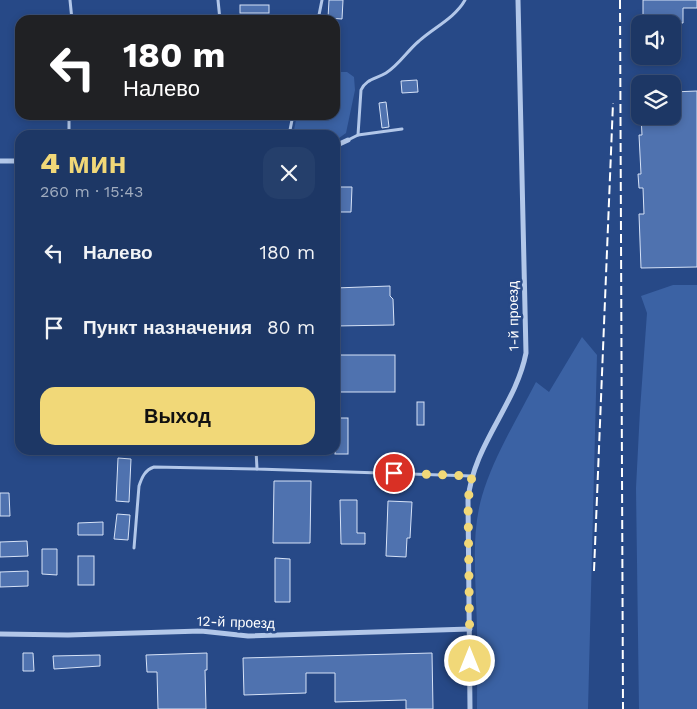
<!DOCTYPE html>
<html lang="ru">
<head>
<meta charset="utf-8">
<style>
	body { margin:0; font-family:"Work Sans",sans-serif; background:#253f6b; color:#f1f3f6; height:100vh; display:flex; flex-direction:column; font-size:19px; white-space:nowrap }
	* { box-sizing:border-box; margin:0 }
	p { font-size:16px; color:#a0acbf }
	.icon { flex:none; width:28px; height:28px; fill:none; stroke:currentColor; stroke-width:2; stroke-linecap:round; stroke-linejoin:round }
	.map { position:relative; flex:1; overflow:hidden }
	.panel { position:absolute; left:15px; top:130px; width:325px; height:325px; display:flex; flex-direction:column; background:#1d3765; border-radius:15px; box-shadow:0 2px 8px #0003,0 0 0 1px #3b5179 }
	.panel>* { flex:none }
	.guide { position:absolute; left:15px; top:15px; width:325px; height:105px; border-radius:15px; box-shadow:0 2px 8px #0003,0 0 0 1px #3b5179; background:#202124; color:#fff; overflow:hidden }
	.buttons { position:absolute; left:631px; top:15px; display:grid; gap:10px }
	.buttons a { display:grid; place-items:center; width:50px; height:50px; border-radius:10px; background:#1d3765; box-shadow:0 2px 8px #0003,0 0 0 1px #3b5179; font-size:25px }
	.pin { position:absolute; display:grid; place-items:center; width:42px; height:42px; color:#fff; margin:-21px; border:2px solid #fff; border-radius:50%; box-shadow:0 1px 5px #0007 }
	.me { position:absolute; width:55px; margin:-28px; rotate:0deg; stroke-linejoin:round; filter:drop-shadow(0 0 4px #0008) }
	.turn { display:flex; align-items:center; gap:18px; height:105px; padding:0 25px; font-size:22px }
	.turn .icon { width:65px; height:65px; stroke-width:2.5 }
	.turn b { display:block; font-size:35px; line-height:42px }
	.round { display:grid; place-items:center; flex:none; width:52px; height:52px; border-radius:15px; background:#253f6b }
	.summary { display:flex; align-items:center; justify-content:space-between; height:85px; padding:0 25px }
	h1 { font-size:30px; font-weight:800; line-height:38px; color:#f1d878 }
	.cta { display:flex; gap:10px; margin-top:auto; padding:10px 25px }
	.cta a { flex:1; height:58px; border-radius:15px; background:#f1d878; color:#111; font-size:20px; font-weight:800; line-height:58px; text-align:center }
	ul { padding:0; list-style:none }
	li { display:flex; align-items:center; gap:15px; height:75px; padding:0 25px }
	li div { flex:1 }
	li b { display:block; font-size:19px }
	li em { font-style:normal }
	.map>svg:first-child { display:block }
	.green { fill:#3b62a4 }
	.building { fill:#4f72af; stroke:#d6e2f7 }
	.lines { fill:none; stroke-linecap:round; stroke-linejoin:round }
	.service { stroke:#b2c7e9; stroke-width:3 }
	.minor { stroke:#b2c7e9; stroke-width:5 }
	.rail { stroke:#fff; stroke-width:2; stroke-dasharray:9 4; stroke-linecap:butt }
	.route { stroke:#f1d878; stroke-width:9; stroke-dasharray:0 16.2 }
	.labels { text-anchor:middle; stroke-width:5; stroke-linejoin:round; paint-order:stroke }
	.street-label { font-size:14px; fill:#fff; stroke:#274987 }
</style>
</head>
<body>
<div class="map">
<svg width="697" height="709" viewBox="0 0 697 709">
	<rect width="100%" height="100%" fill="#274987"/>
	<!-- green -->
	<g class="green">
		<path d="M335 72H347L354 77 355 90 346 133 335 141V135H293L297 115H335Z"/>
		<path d="M673 285H697V709H639L636 488 640 410 647 313 641 296Z"/>
		<path d="M582 337 597 355 588 709H477C477 673 478 638 476 602 475 567 472 530 482 496 494 456 517 419 536 382L549 392Z"/>
	</g>
	<!-- building -->
	<g class="building">
		<path d="M329 0H343L342 19 328 18Z"/>
		<path d="M643 0H697V8H683V23L643 22Z"/>
		<rect x="240" y="5" width="29" height="8"/>
		<path d="M417 80 418 92 402 93 401 81Z"/>
		<path d="M697 91V267L641 268 639 214H644L643 188H639L638 174H641L639 135H642L641 116H672V92Z"/>
		<path d="M386 102 389 127 382 128 379 103Z"/>
		<path d="M340 187H352L351 212H339Z"/>
		<path d="M390 286V296L393 299 394 325 335 326V288Z"/>
		<rect x="335" y="355" width="60" height="37"/>
		<rect x="417" y="402" width="7" height="23"/>
		<rect x="335" y="418" width="13" height="36"/>
		<path d="M118 458 131 459 129 502 116 501Z"/>
		<path d="M274 481H311L310 543H273Z"/>
		<path d="M0 493H9L10 516H0Z"/>
		<path d="M340 500H357V533H365V544H341Z"/>
		<path d="M388 501 412 502 410 538H407L406 557 386 556Z"/>
		<path d="M117 514 130 515 128 540 114 539Z"/>
		<path d="M103 522V535H78V523Z"/>
		<path d="M27 541 28 556 0 557V542Z"/>
		<path d="M42 549H57V575L42 574Z"/>
		<rect x="78" y="556" width="16" height="29"/>
		<path d="M275 558 290 559V602H275Z"/>
		<path d="M28 571V586L0 587V572Z"/>
		<path d="M23 653H33L34 671H23Z"/>
		<path d="M207 653V670H205L206 709H158L157 672H147L146 655Z"/>
		<path d="M432 653 433 709H406V700L335 702V673H306V693L244 695 243 658Z"/>
		<path d="M100 655V666L54 669 53 656Z"/>
	</g>
	<g class="lines">
		<!-- service -->
		<g class="service">
			<path d="M70 0 72 20"/>
			<path d="M218 0 220 20"/>
			<path d="M318 20 322 0"/>
			<path d="M69 135V115"/>
			<path d="M289 135 293 115"/>
			<path d="M358 135 402 129"/>
			<path d="M348 140 358 135 361 90C366 79 376 79 386 73 399 65 407 51 419 41 433 28 455 18 465 0"/>
			<path d="M256 450 257 469 472 476"/>
			<path d="M134 548 139 486C142 477 145 470 154 467L257 469"/>
		</g>
		<!-- minor -->
		<g class="minor">
			<path d="M335 146 348 140"/>
			<path d="M0 161H20"/>
			<path d="M0 634 68 635 201 631 248 636 470 629"/>
			<path d="M470 709 468 500C473 445 516 405 526 353L518 0"/>
		</g>
		<!-- rail -->
		<g class="rail">
			<path d="M620 0 623 709"/>
			<path d="M594 571 613 103"/>
		</g>
	</g>
	<g class="lines">
		<!-- route -->
		<path class="route" d="M394 473 472 476 468 500 470 661"/>
	</g>
	<g class="labels">
		<!-- street labels -->
		<g class="street-label">
			<text transform="translate(513 316) rotate(-91)" y="5">1-й проезд</text>
			<text transform="translate(236 622) rotate(2)" y="5">12-й проезд</text>
		</g>
	</g>
</svg>
<div class="buttons">
<a><svg class="icon" aria-label="sound" viewBox="0 0 24 24"><path d="M4 9h4l5-4v14l-5-4H4zM17 9q2 3 0 6"/></svg></a>
<a><svg class="icon" aria-label="layers" viewBox="0 0 24 24"><path d="M12 4l9 5-9 5-9-5zM3 14l9 5 9-5"/></svg></a>
</div>
<div class="pin" style="left:394px;top:473px;background:#d93025"><svg class="icon" aria-label="arrive" viewBox="0 0 24 24"><path d="M6 21V4h12l-3 4 3 4H6"/></svg></div>
<svg class="me" style="left:470px;top:661px" viewBox="-20 -20 40 40"><circle r="17" fill="#f1d878" stroke="#fff" stroke-width="3"/><path d="M0-11L8 9 0 5-8 9z" fill="#fff"/></svg>
<div class="guide">
<div class="turn"><svg class="icon" aria-label="left" viewBox="0 0 24 24"><path d="M17 20v-9H6M10 6l-5 5 5 5"/></svg><div><b>180 m</b>Налево</div></div>
</div>
<section class="panel">
<div class="summary"><div><h1>4 мин</h1><p>260 m · 15:43</p></div><a class="round"><svg class="icon" aria-label="close" viewBox="0 0 24 24"><path d="M6 6l12 12M18 6L6 18"/></svg></a></div>
<ul>
<li><svg class="icon" aria-label="left" viewBox="0 0 24 24"><path d="M17 20v-9H6M10 6l-5 5 5 5"/></svg><div><b>Налево</b></div><em>180 m</em></li>
<li><svg class="icon" aria-label="arrive" viewBox="0 0 24 24"><path d="M6 21V4h12l-3 4 3 4H6"/></svg><div><b>Пункт назначения</b></div><em>80 m</em></li>
</ul>
<div class="cta"><a>Выход</a></div>
</section>
</div>
</body>
</html>
